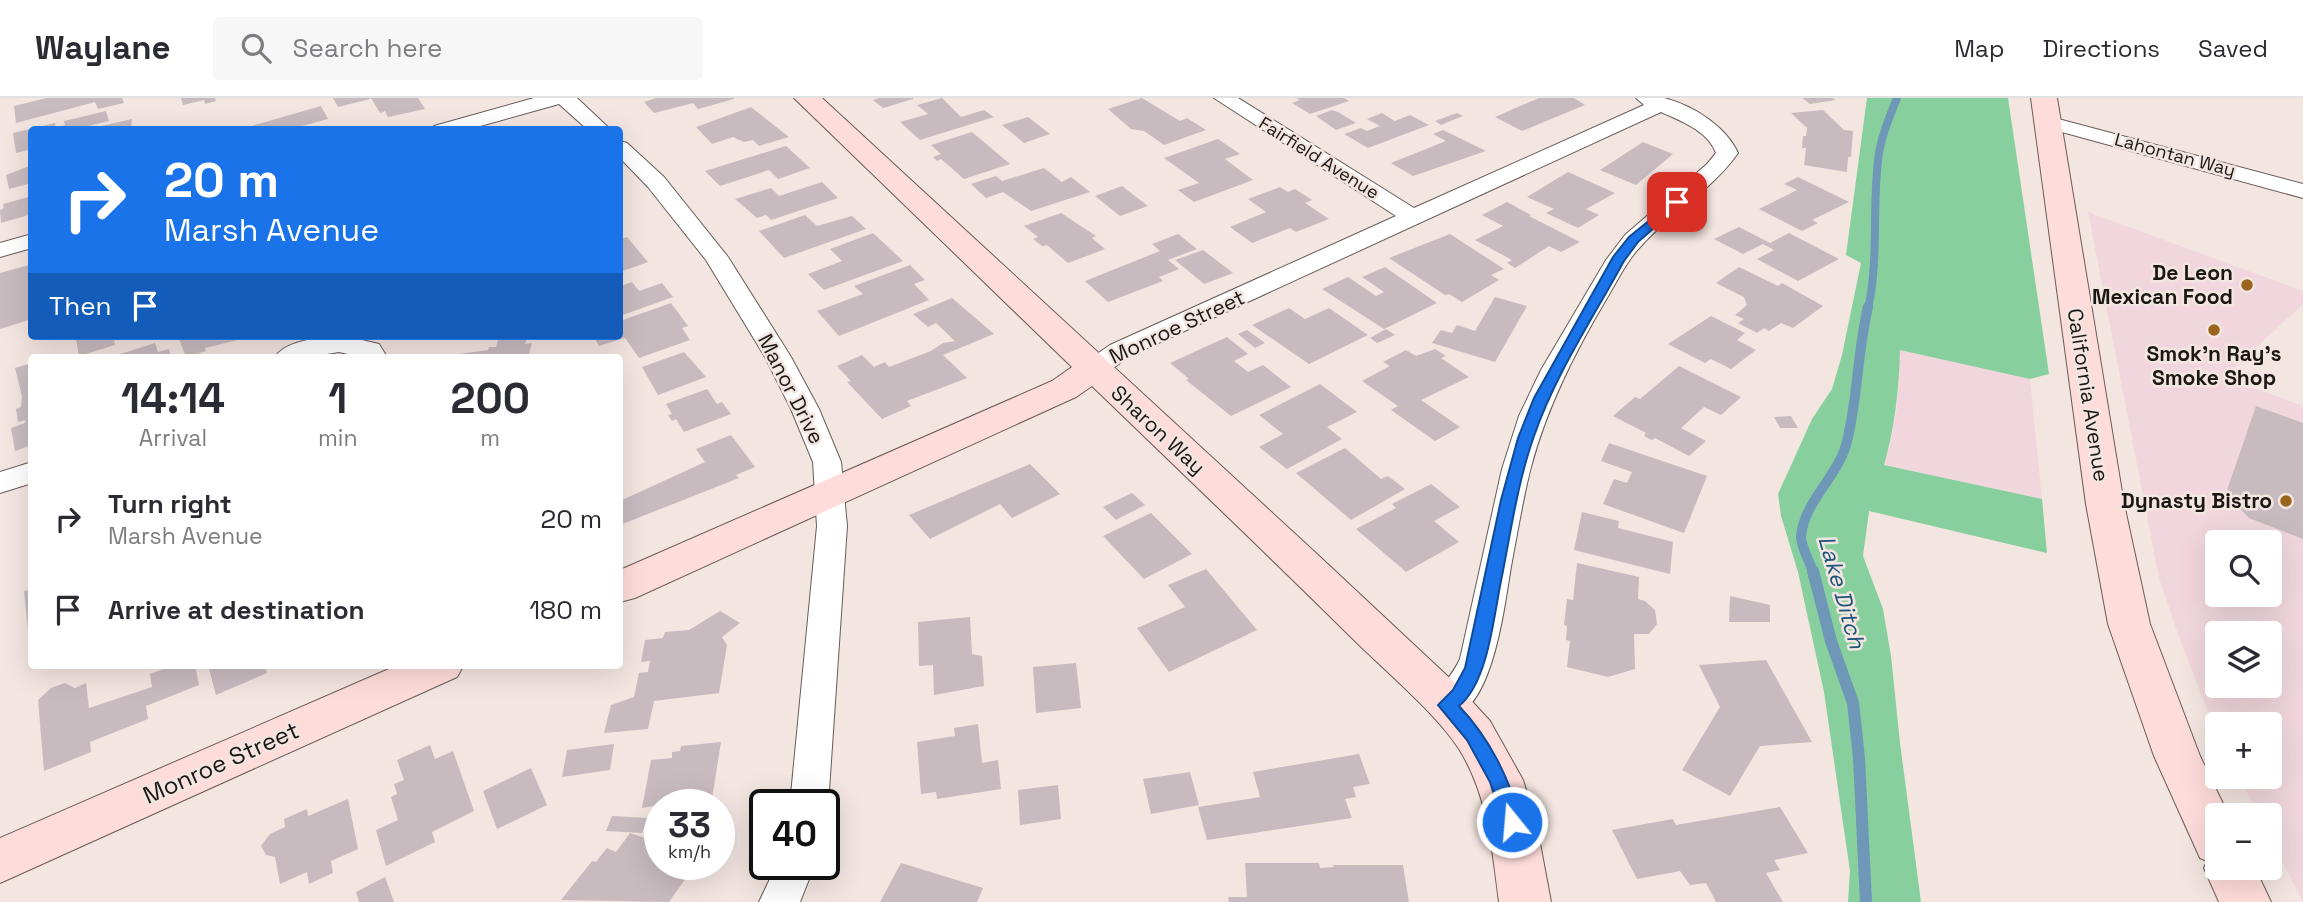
<!DOCTYPE html>
<html lang="en">
<head>
<meta charset="utf-8">
<style>
	body { margin:0; font-family:"Space Grotesk",sans-serif; background:#f7f7f7; color:#2b2b33; height:100vh; display:flex; flex-direction:column; font-size:26px; white-space:nowrap }
	* { box-sizing:border-box; margin:0 }
	p { font-size:23px; color:#7c7c81 }
	.icon { flex:none; width:38px; height:38px; fill:none; stroke:currentColor; stroke-width:2; stroke-linecap:round; stroke-linejoin:round }
	.map { position:relative; flex:1; overflow:hidden }
	.panel { position:absolute; left:28px; top:256px; width:595px; height:315px; display:flex; flex-direction:column; background:#fff; border-radius:7px; box-shadow:0 7px 28px #0002 }
	.panel>* { flex:none }
	.top-card { position:absolute; left:28px; top:28px; width:595px; height:214px; border-radius:7px; box-shadow:0 7px 28px #0002; background:#1a73e8; color:#fff; overflow:hidden }
	.tools { position:absolute; left:2205px; top:432px; display:grid; gap:14px }
	.tools a { display:grid; place-items:center; width:77px; height:77px; border-radius:7px; background:#fff; box-shadow:0 7px 28px #0002; font-size:35px }
	.speed { position:absolute; left:644px; top:691px; display:flex; gap:14px; font-size:35px; font-weight:700; text-align:center }
	.speed>* { display:grid; place-content:center; width:91px; height:91px; border-radius:50%; background:#fff; box-shadow:0 7px 28px #0002; line-height:1 }
	.speed small { font-size:18px; font-weight:400 }
	.speed .limit { border:4px solid #111; border-radius:10px; background:#fff; color:#111 }
	.pin { position:absolute; display:grid; place-items:center; width:60px; height:60px; color:#fff; margin:-30px; border-radius:14px; box-shadow:0 4px 10px #0006 }
	.me { position:absolute; width:77px; margin:-38px; rotate:343deg; stroke-linejoin:round; filter:drop-shadow(0 0 5px #0008) }
	.turn { display:flex; align-items:center; gap:24px; height:147px; padding:0 21px; font-size:32px }
	.turn .icon { width:91px; height:91px; stroke-width:2.5 }
	.turn b { display:block; font-size:49px; line-height:60px }
	.then { display:flex; align-items:center; height:66px; padding:0 21px; background:#0003; gap:14px; font-size:26px }
	.eta { display:flex; justify-content:space-evenly; align-items:center; height:119px; text-align:center }
	.eta b { font-size:42px; font-weight:700; line-height:49px }
	ul { padding:0; list-style:none }
	li { display:flex; align-items:center; gap:21px; height:91px; padding:0 21px }
	li div { flex:1 }
	li b { display:block; font-size:26px }
	li em { font-style:normal }
	header { display:flex; align-items:center; gap:42px; box-sizing:border-box; height:98px; padding:0 35px; background:#fff; border-bottom:2px solid #e1e1e2 }
	header strong { font-size:33px }
	nav { display:flex; gap:38px; margin-inline-start:auto; font-size:24px }
	.search { width:490px; height:63px; background:#f7f7f7; display:flex; align-items:center; gap:18px; box-sizing:border-box; padding:0 24px; border-radius:7px; color:#7c7c81; font-size:26px }
	.map>svg:first-child { display:block }
	.commercial { fill:#f1d7dd; fill-rule:evenodd }
	.green { fill:#87d09e }
	.lines { fill:none; stroke-linecap:round; stroke-linejoin:round }
	.stream-far2 { stroke:#6e97b8; stroke-width:8 }
	.stream-far1 { stroke:#6e97b8; stroke-width:10 }
	.stream { stroke:#6e97b8; stroke-width:12 }
	.building { fill:#c8bbbf }
	.street-casing { stroke:#685c58; stroke-width:2 }
	.secondary-casing { stroke:#685c58; stroke-width:2 }
	.street { fill:#fff; fill-rule:evenodd }
	.secondary { fill:#fedcd9; fill-rule:evenodd }
	.route { fill:#1a73e8; stroke:#114b97; stroke-width:2 }
	.poi-dot { fill:#9a641d; stroke:#f3e5e0; stroke-width:2.5 }
	.labels { text-anchor:middle; stroke-width:5; stroke-linejoin:round; paint-order:stroke }
	.far-street-label { font-size:18px; fill:#1b1715; stroke:#f3e5e0 }
	.poi-label { font-size:21px; font-weight:bold; fill:#1b1715; stroke:#f3e5e0; text-anchor:end }
	.street-label { font-size:21px; fill:#1b1715; stroke:#f3e5e0 }
	.water-label { font-size:23px; font-style:italic; fill:#1d547c; stroke:#f3e5e0 }
	.near-street-label { font-size:24px; fill:#1b1715; stroke:#f3e5e0 }
</style>
</head>
<body>
<header>
<strong>Waylane</strong>
<div class="search"><svg class="icon" aria-label="search" viewBox="0 0 24 24"><circle cx="10" cy="10" r="6"/><path d="M15 15l6 6"/></svg>Search here</div>
<nav><a>Map</a><a>Directions</a><a>Saved</a></nav>
</header>
<div class="map">
<svg width="2303" height="804" viewBox="0 0 2303 804">
	<rect width="100%" height="100%" fill="#f3e5e0"/>
	<!-- commercial -->
	<g class="commercial">
		<path d="M2088 114 2303 193V206L2224 279 2303 308V804L2270 739V718L2259 717 2239 679H2270V626H2217V637L2179 539 2159 480ZM2217 444H2270V497H2217ZM2217 536H2270V588H2217Z"/>
		<path d="M1900 251 2030 281 2042 401 1883 367 1890 347 1897 309Z"/>
	</g>
	<!-- green -->
	<path class="green" d="M1867 0H2008L2049 276 2030 281 1900 252C1899 291 1895 329 1884 367L2042 401 2047 455 1869 413 1863 458 1883 511 1891 558 1900 645 1921 804H1848L1850 773 1824 594 1798 474 1781 418 1778 396 1812 321 1832 291 1842 257 1861 165 1846 157Z"/>
	<g class="lines">
		<!-- stream-far2 -->
		<path class="stream-far2" d="M1868 211C1879 162 1872 113 1878 63 1880 41 1889 20 1897 0"/>
		<!-- stream-far1 -->
		<path class="stream-far1" d="M1813 474C1810 464 1801 449 1801 439 1803 405 1837 379 1846 347 1858 302 1857 255 1868 209"/>
		<!-- stream -->
		<path class="stream" d="M1813 473 1831 543 1853 605 1859 660 1866 804"/>
	</g>
	<!-- building -->
	<g class="building">
		<path d="M47 0H122L124 5 98 11 95 4 16 25 14 8Z"/>
		<path d="M181 0H215L216 3 205 6 204 2 183 7Z"/>
		<path d="M333 0H370V1L338 9Z"/>
		<path d="M371 0H418L425 11 388 19 385 13 380 15Z"/>
		<path d="M656 0H734V1L698 11 693 5 654 15 644 4Z"/>
		<path d="M879 0H913V1L883 10 873 2Z"/>
		<path d="M942 0 961 19 984 12 994 19 920 42 900 24 928 16 917 7Z"/>
		<path d="M1142 0 1180 23 1187 20 1206 32 1164 47 1144 33 1131 31 1108 11Z"/>
		<path d="M1296 0H1344L1349 3 1310 16 1292 5 1300 2Z"/>
		<path d="M1539 0H1574L1585 7 1522 33 1495 19Z"/>
		<path d="M1802 0H1832L1836 2 1810 6Z"/>
		<path d="M321 8 328 21 287 32H238Z"/>
		<path d="M751 9 789 39 759 48 753 42 744 44 733 39 712 46 696 29Z"/>
		<path d="M1332 12 1338 14 1356 25 1336 32 1316 18Z"/>
		<path d="M1823 12 1844 32 1853 33 1851 59H1848L1847 74 1804 67 1806 50H1802L1803 38H1806L1807 30 1791 15Z"/>
		<path d="M106 13 109 23 88 28 89 32 32 31V51L16 55 13 35 55 25 56 30 65 27 64 23Z"/>
		<path d="M1382 15 1395 23 1410 17 1429 27 1368 50 1344 36 1361 30 1367 33 1380 28 1367 21Z"/>
		<path d="M1457 15 1463 18 1441 27 1435 23Z"/>
		<path d="M1028 19 1050 36 1024 45 1002 27Z"/>
		<path d="M132 21 131 30 98 32 97 29Z"/>
		<path d="M1443 32 1486 53 1413 78 1391 65 1446 43 1433 36Z"/>
		<path d="M972 34 1010 66 964 81 941 61 937 63 933 59 941 56 931 47Z"/>
		<path d="M1218 41 1240 56 1225 61 1253 82 1194 104 1178 92 1199 85 1164 60Z"/>
		<path d="M1643 44 1673 56 1636 87 1600 72Z"/>
		<path d="M786 48 810 70 778 81 769 72 720 88 705 73Z"/>
		<path d="M32 67V85L9 91 6 77Z"/>
		<path d="M1044 70 1062 84 1071 79 1090 94 1031 113 1003 94 986 100 971 86 996 78 1002 83Z"/>
		<path d="M1568 74 1615 95 1586 111 1599 117 1578 130 1546 115 1554 111 1527 99Z"/>
		<path d="M1798 79 1849 104 1812 122 1818 125 1802 133 1759 111 1797 92 1784 86Z"/>
		<path d="M822 84 838 100 771 122 766 117 757 120 735 101 771 90 779 98Z"/>
		<path d="M1122 88 1148 108 1120 118 1095 98Z"/>
		<path d="M1280 89 1288 94 1295 91 1312 102 1305 105 1329 121 1296 134 1290 130 1252 145 1230 129 1266 114 1248 101Z"/>
		<path d="M32 98V116L1 125 0 112 4 110 3 106Z"/>
		<path d="M1507 104 1531 117 1529 118 1580 144 1561 154 1549 148 1515 170 1507 165 1512 162 1475 142 1503 128 1482 117Z"/>
		<path d="M1061 115 1096 138 1092 140 1105 151 1068 165 1047 147 1042 148 1033 141 1038 139 1024 128Z"/>
		<path d="M805 117 817 128 852 118 866 131 784 160 759 133Z"/>
		<path d="M1739 129 1770 145 1789 135 1839 161 1798 183 1757 161 1774 152 1763 146 1743 156 1714 141Z"/>
		<path d="M873 135 903 163 824 192 808 176 842 163 830 151Z"/>
		<path d="M1178 136 1197 151 1168 162 1179 171 1159 179 1163 183 1108 204 1085 183 1160 153 1152 146Z"/>
		<path d="M1450 136 1504 171 1491 177 1499 182 1462 204 1449 196 1445 197 1389 160Z"/>
		<path d="M627 139 648 164 620 174V141Z"/>
		<path d="M1203 152 1233 175 1204 186 1175 162Z"/>
		<path d="M29 167 32 176V221L0 231V175Z"/>
		<path d="M910 167 925 182 914 186 929 202 839 238 817 213 863 196 854 188Z"/>
		<path d="M1385 169 1437 205 1384 231 1322 191 1348 179 1376 198 1384 194 1362 179Z"/>
		<path d="M1739 169 1778 188 1782 185 1823 208 1793 230 1781 225 1769 233 1764 230 1757 235 1738 225 1744 221 1735 217 1747 207 1744 199 1716 185Z"/>
		<path d="M632 184 639 193 662 185 673 199 620 218V188Z"/>
		<path d="M1495 199 1527 208 1495 264 1432 245 1441 232 1452 235 1457 227 1475 233Z"/>
		<path d="M952 200 994 236 943 257 967 280 907 303 911 308 882 321 847 284 851 283 837 268 862 257 874 269 885 264 889 269 931 253 943 245 955 243 936 225 928 229 913 216Z"/>
		<path d="M671 205 688 228 682 230 690 242 639 260 625 240 599 248 593 238H620V223Z"/>
		<path d="M1289 210 1305 221 1329 210 1368 237 1309 266 1252 227Z"/>
		<path d="M1711 218 1745 235 1737 242 1756 252 1731 271 1711 261 1705 265 1668 246Z"/>
		<path d="M1386 231 1395 237 1377 245 1370 240Z"/>
		<path d="M1247 232 1265 245 1255 250 1238 236Z"/>
		<path d="M88 238H113L115 247 79 258 76 242Z"/>
		<path d="M186 238H250V239L205 250 206 253 186 259 179 241Z"/>
		<path d="M499 238H528L525 246 532 245 528 259H458L459 256 488 252 489 249H496Z"/>
		<path d="M1227 239 1248 256 1234 263 1248 274 1263 267 1291 289 1231 318 1186 282 1189 281 1170 265Z"/>
		<path d="M155 245 158 254 169 251 171 259H111Z"/>
		<path d="M1435 251 1446 258 1441 260 1469 279 1421 302 1460 329 1435 343 1391 312 1398 308 1362 283 1390 268 1383 264 1406 252 1416 258Z"/>
		<path d="M684 254 706 279 658 297 642 269Z"/>
		<path d="M32 265V347L15 353 11 330 25 325V322L18 324 16 311 21 309 22 298 15 270Z"/>
		<path d="M1679 268 1741 299 1721 317 1704 309 1681 330 1706 343 1689 358 1655 340 1652 342 1644 338 1646 335 1613 318 1635 299 1640 301Z"/>
		<path d="M1320 286 1357 314 1327 329 1342 341 1287 371 1259 349 1283 336 1259 317Z"/>
		<path d="M707 291 717 306 722 304 731 316 684 334 676 321 672 323 668 317 672 316 666 306Z"/>
		<path d="M2256 308 2303 325V441L2249 420 2226 395Z"/>
		<path d="M1791 318 1798 330H1780L1774 319Z"/>
		<path d="M731 337 755 369 736 377 739 380 620 427V403L705 364 696 351Z"/>
		<path d="M1609 345 1707 378 1684 435 1603 406 1614 381 1627 385 1632 374 1601 363Z"/>
		<path d="M1345 350 1381 381 1388 378 1405 391 1351 422 1296 375Z"/>
		<path d="M1030 366 1060 396 1012 420 1000 406 930 441 909 417Z"/>
		<path d="M1431 386 1460 409 1434 423 1459 444 1406 474 1356 431 1396 410 1392 406Z"/>
		<path d="M1132 395 1145 407 1116 422 1103 409Z"/>
		<path d="M1582 414 1619 423 1618 430 1673 444 1670 476 1574 452Z"/>
		<path d="M1151 415 1192 456 1144 481 1103 438Z"/>
		<path d="M1577 465 1639 479 1638 501 1645 503 1655 512 1657 526 1649 536H1634L1635 571 1608 579 1567 569 1570 543 1566 542 1567 528 1564 527 1567 501 1573 502Z"/>
		<path d="M1206 471 1257 532 1169 574 1137 530 1185 509 1168 487Z"/>
		<path d="M32 491V532L28 533 24 493Z"/>
		<path d="M1730 498 1770 507V524H1729Z"/>
		<path d="M720 513 740 525 722 539 727 547 719 595 654 603 648 631 604 635 611 607 634 599 639 575 648 574 650 563 641 564 645 542 663 540 665 534 689 532Z"/>
		<path d="M970 519 972 556 982 558 984 588 934 597 933 567 919 568 918 524Z"/>
		<path d="M1766 562 1812 644 1760 648 1730 698 1682 672 1720 609 1699 567Z"/>
		<path d="M1076 565 1081 610 1036 615 1033 569Z"/>
		<path d="M174 567H195L199 587 146 608 148 621 90 644 91 654 44 673 38 602 51 590 65 585 75 590 86 585 89 610 152 589 150 576Z"/>
		<path d="M208 567H265L267 575 216 597Z"/>
		<path d="M978 626 982 665 998 662 1001 691 937 701 936 694 921 696 917 644 955 638 954 630Z"/>
		<path d="M721 644 711 707H660L642 710 651 662 672 660V654L680 653 681 648Z"/>
		<path d="M614 646 610 672 562 679 567 652Z"/>
		<path d="M430 647 435 661 453 653 474 713 432 734 435 744 386 768 376 732 398 722 391 699 397 696 394 686 404 682 397 662Z"/>
		<path d="M1359 656 1370 686 1353 689 1356 699 1345 701 1352 720 1207 742 1198 709 1260 699 1253 674Z"/>
		<path d="M531 670 547 707 497 731 483 693Z"/>
		<path d="M1190 674 1199 707 1151 716 1143 681Z"/>
		<path d="M1058 687 1061 721 1020 727 1018 692Z"/>
		<path d="M348 701 358 751 331 763 333 775 309 786 307 774 280 786 275 759 266 757 261 748 270 736 285 729 284 721 307 711 308 718Z"/>
		<path d="M1780 709 1808 755 1774 762 1780 772 1766 775 1783 804H1716L1706 785 1690 787 1680 773 1637 781 1612 732 1673 721 1676 727Z"/>
		<path d="M612 718 648 720 642 735 606 733Z"/>
		<path d="M630 735 660 745V766H696L669 804 561 802 592 763 596 764 607 750 616 754Z"/>
		<path d="M901 765 983 790 977 804H880Z"/>
		<path d="M1245 765H1319L1320 770 1334 769 1333 767H1403L1409 804H1229L1228 799H1247Z"/>
		<path d="M385 779 394 804H359L356 794Z"/>
	</g>
	<g class="lines">
		<defs>
			<g id="street">
				<path d="M534 0H577L611 32H588L559 6 466 32H431L434 28Z"/>
				<path d="M1214 0H1238L1414 110 1644 7 1636 0C1645 0 1655 0 1664 0 1692 7 1726 28 1738 55 1712 92 1672 114 1642 147 1627 162 1618 182 1607 200 1575 254 1547 309 1531 369 1523 400 1518 432 1512 463 1505 499 1493 637 1435 617L1430 607C1438 590 1452 579 1460 561L1502 371 1519 318 1541 272 1606 162 1625 137 1707 66 1716 55C1708 33 1681 23 1661 14L1128 259C1114 269 1102 282 1084 277L1080 271 1084 265 1110 247 1396 118Z"/>
				<path d="M2047 18 2303 86V100L2040 28 2037 24 2040 20Z"/>
				<path d="M620 43 627 45 664 79 728 159 791 259 819 311 841 364 847 428 828 707 824 714V707H790L817 428 813 364 791 311 765 259 706 162 648 89 620 60Z"/>
				<path d="M32 136V150L0 159V145Z"/>
				<path d="M329 238 349 239 379 246 387 259H361L339 254 309 259H275C285 244 312 241 329 238Z"/>
				<path d="M32 364V385L0 395V374Z"/>
				<path d="M777 766H815L800 804H759Z"/>
			</g>
			<g id="secondary">
				<path d="M794 0H822L1318 457 1457 587 1490 623 1523 682 1536 724 1551 804H1499C1492 751 1488 697 1459 651 1436 615 1383 571 1352 540 1266 455 1179 372 1092 288L1076 299 635 500 620 504V472L1052 283 1072 269Z"/>
				<path d="M2031 0H2057L2124 406 2150 526 2200 658 2229 718H2217V770H2255L2271 804H2219L2204 770 2207 763 2200 760 2154 658 2108 526 2086 406Z"/>
				<path d="M398 567H464L457 579 0 785V740Z"/>
			</g>
		</defs>
		<!-- street casing -->
		<use href="#street" class="street-casing"/>
		<!-- secondary casing -->
		<use href="#secondary" class="secondary-casing"/>
		<!-- street -->
		<use href="#street" class="street"/>
		<!-- secondary -->
		<use href="#secondary" class="secondary"/>
	</g>
	<!-- route -->
	<path class="route" d="M1677 100 1683 104 1681 106 1638 144 1624 163C1593 220 1555 277 1534 338 1518 383 1511 432 1502 478 1494 514 1489 584 1459 608 1491 642 1508 679 1522 724L1519 730 1512 732 1505 730 1490 684 1467 642 1438 607 1453 592 1465 570 1501 402 1518 340 1534 300 1613 159 1629 139Z"/>
	<!-- markers -->
	<g class="poi-dot">
		<circle cx="2247" cy="187" r="7"/>
		<circle cx="2214" cy="232" r="7"/>
		<circle cx="2286" cy="403" r="7"/>
	</g>
	<g class="labels">
		<!-- far-street labels -->
		<g class="far-street-label">
			<text transform="translate(2175 57) rotate(15)" y="6">Lahontan Way</text>
			<text transform="translate(1319 60) rotate(32)" y="6">Fairfield Avenue</text>
		</g>
		<!-- poi labels -->
		<g class="poi-label">
			<text x="2233" y="182">De Leon<tspan x="2233" dy="24">Mexican Food</tspan></text>
			<text x="2214" y="263" text-anchor="middle">Smok'n Ray's<tspan x="2214" dy="24">Smoke Shop</tspan></text>
			<text x="2272" y="410">Dynasty Bistro</text>
		</g>
		<!-- street labels -->
		<g class="street-label">
			<text transform="translate(1177 229) rotate(-25)" y="7">Monroe Street</text>
			<text transform="translate(791 291) rotate(63)" y="7">Manor Drive</text>
			<text transform="translate(2088 297) rotate(81)" y="7">California Avenue</text>
			<text transform="translate(1158 332) rotate(43)" y="7">Sharon Way</text>
		</g>
		<!-- water labels -->
		<g class="water-label">
			<text transform="translate(1842 494) rotate(74)" y="8">Lake Ditch</text>
		</g>
		<!-- near-street labels -->
		<g class="near-street-label">
			<text transform="translate(221 665) rotate(-24)" y="8">Monroe Street</text>
		</g>
	</g>
</svg>
<div class="tools">
<a><svg class="icon" aria-label="search" viewBox="0 0 24 24"><circle cx="10" cy="10" r="6"/><path d="M15 15l6 6"/></svg></a>
<a><svg class="icon" aria-label="layers" viewBox="0 0 24 24"><path d="M12 4l9 5-9 5-9-5zM3 14l9 5 9-5"/></svg></a>
<a>+</a>
<a>−</a>
</div>
<div class="speed"><div>33<small>km/h</small></div><div class="limit">40</div></div>
<div class="pin" style="left:1677px;top:104px;background:#d93025"><svg class="icon" aria-label="arrive" viewBox="0 0 24 24"><path d="M6 21V4h12l-3 4 3 4H6"/></svg></div>
<svg class="me" style="left:1512px;top:724px" viewBox="-20 -20 40 40"><circle r="17" fill="#1a73e8" stroke="#fff" stroke-width="3"/><path d="M0-11L8 9 0 5-8 9z" fill="#fff"/></svg>
<div class="top-card">
<div class="turn"><svg class="icon" aria-label="right" viewBox="0 0 24 24"><path d="M7 20v-9h11M14 6l5 5-5 5"/></svg><div><b>20 m</b>Marsh Avenue</div></div>
<div class="then">Then<svg class="icon" aria-label="arrive" viewBox="0 0 24 24"><path d="M6 21V4h12l-3 4 3 4H6"/></svg></div>
</div>
<section class="panel">
<div class="eta">
<div><b>14:14</b><p>Arrival</p></div>
<div><b>1</b><p>min</p></div>
<div><b>200</b><p>m</p></div>
</div>
<ul>
<li><svg class="icon" aria-label="right" viewBox="0 0 24 24"><path d="M7 20v-9h11M14 6l5 5-5 5"/></svg><div><b>Turn right</b><p>Marsh Avenue</p></div><em>20 m</em></li>
<li><svg class="icon" aria-label="arrive" viewBox="0 0 24 24"><path d="M6 21V4h12l-3 4 3 4H6"/></svg><div><b>Arrive at destination</b></div><em>180 m</em></li>
</ul>
</section>
</div>
</body>
</html>
